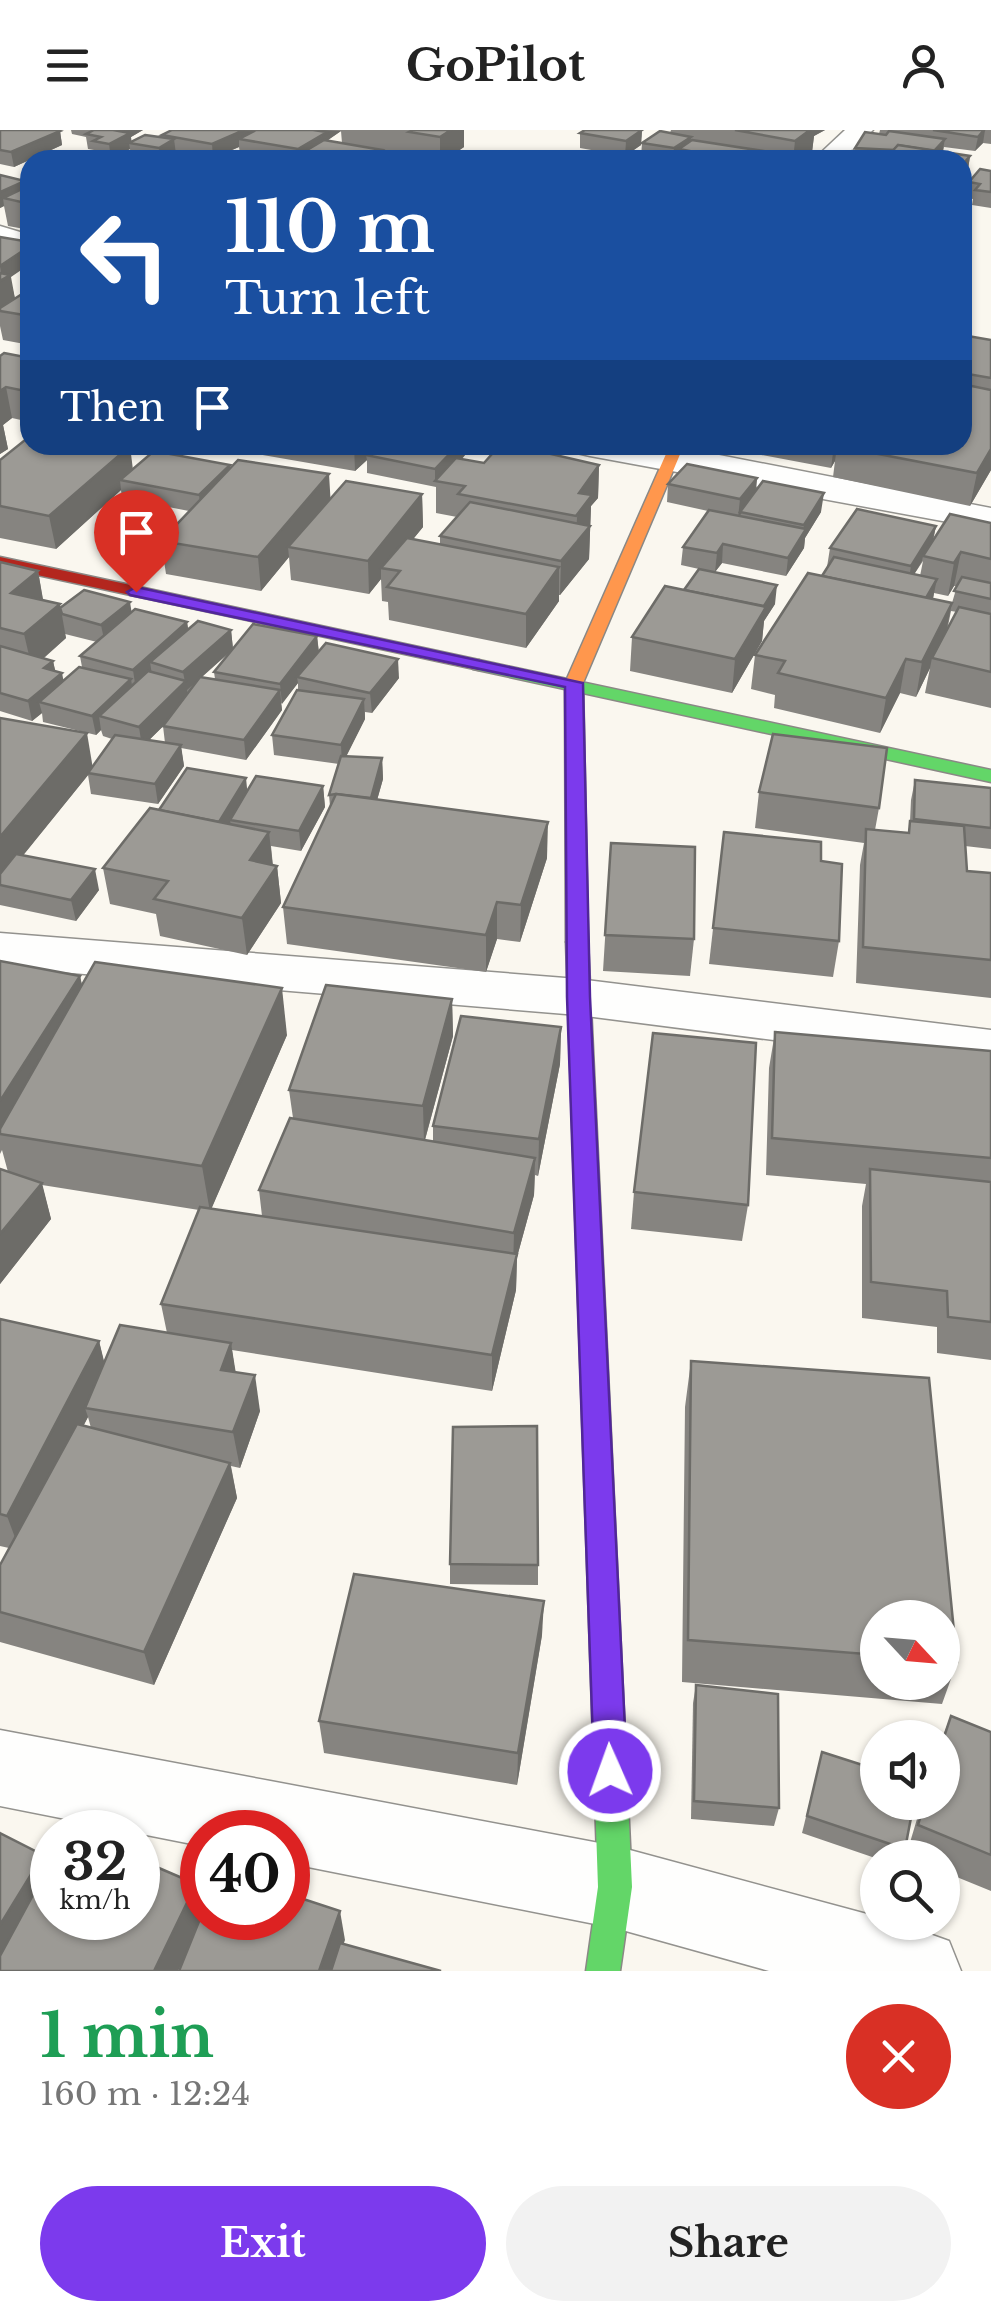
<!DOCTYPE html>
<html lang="en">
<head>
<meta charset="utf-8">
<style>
	body { margin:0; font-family:"Libre Baskerville",serif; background:#f2f2f2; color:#222; height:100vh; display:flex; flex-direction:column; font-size:38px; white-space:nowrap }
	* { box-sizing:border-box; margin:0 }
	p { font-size:32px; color:#767676 }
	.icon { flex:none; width:55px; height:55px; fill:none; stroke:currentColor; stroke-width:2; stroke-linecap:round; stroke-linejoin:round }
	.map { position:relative; height:1841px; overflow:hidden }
	.drawer { display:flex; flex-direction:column; background:#fff; flex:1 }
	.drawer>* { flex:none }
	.top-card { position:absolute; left:20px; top:20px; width:952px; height:305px; border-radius:30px; box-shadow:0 2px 8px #0004; background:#1a4fa0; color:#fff; overflow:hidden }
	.needle { width:65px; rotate:116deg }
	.controls { position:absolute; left:860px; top:1470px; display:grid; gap:20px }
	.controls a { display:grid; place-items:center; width:100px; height:100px; border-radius:50%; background:#fff; box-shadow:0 2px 8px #0004; font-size:50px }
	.speed { position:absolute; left:30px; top:1680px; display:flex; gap:20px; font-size:50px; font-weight:700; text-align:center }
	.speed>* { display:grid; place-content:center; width:130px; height:130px; border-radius:50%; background:#fff; box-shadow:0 2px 8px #0004; line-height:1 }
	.speed small { font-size:25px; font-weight:400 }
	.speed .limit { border:15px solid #d22; background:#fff; color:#111 }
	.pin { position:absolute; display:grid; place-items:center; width:85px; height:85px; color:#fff; margin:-102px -42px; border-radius:50% 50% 50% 0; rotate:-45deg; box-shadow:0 0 10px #0007 }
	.pin .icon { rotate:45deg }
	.me { position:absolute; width:110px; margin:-55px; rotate:358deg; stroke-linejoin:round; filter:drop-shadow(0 0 8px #0008) }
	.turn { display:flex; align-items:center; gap:35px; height:210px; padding:0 40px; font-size:45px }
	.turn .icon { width:130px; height:130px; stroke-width:2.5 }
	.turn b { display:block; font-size:70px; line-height:85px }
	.then { display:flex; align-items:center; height:95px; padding:0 40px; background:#0003; gap:20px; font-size:38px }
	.round { display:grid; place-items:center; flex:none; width:105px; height:105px; border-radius:52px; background:#f2f2f2 }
	.head { display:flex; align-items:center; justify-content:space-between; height:170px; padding:0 40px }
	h1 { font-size:60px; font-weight:700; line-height:75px; color:#1e9e55 }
	.primary-button { display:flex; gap:20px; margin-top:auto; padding:20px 40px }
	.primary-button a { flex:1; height:115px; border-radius:60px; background:#7c3aed; color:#fff; font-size:40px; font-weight:700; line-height:115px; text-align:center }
	.primary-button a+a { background:#f2f2f2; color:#222 }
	header { display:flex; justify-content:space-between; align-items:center; height:130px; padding:0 40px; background:#fff; font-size:45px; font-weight:700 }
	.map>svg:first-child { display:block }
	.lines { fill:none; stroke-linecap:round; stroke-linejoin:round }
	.street-casing { stroke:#93928e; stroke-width:3 }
	.fast-casing { stroke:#8a8885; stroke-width:3 }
	.slow-casing { stroke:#8a8885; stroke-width:3 }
	.jam-casing { stroke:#8a8885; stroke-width:3 }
	.street { fill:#fefefd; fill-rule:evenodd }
	.fast { fill:#63d668; fill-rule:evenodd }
	.slow { fill:#ff974d; fill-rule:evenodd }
	.jam { fill:#b3261e; fill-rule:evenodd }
	.wall { fill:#868480; fill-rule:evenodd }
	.shaded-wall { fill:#6d6c68 }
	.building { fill:#9c9a95; stroke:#6d6c68; stroke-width:2.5 }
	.route { fill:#7c3aed; stroke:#51269a; stroke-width:2.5 }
</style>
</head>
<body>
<header><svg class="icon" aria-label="menu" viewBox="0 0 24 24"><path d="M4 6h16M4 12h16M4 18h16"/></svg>GoPilot<svg class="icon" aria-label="person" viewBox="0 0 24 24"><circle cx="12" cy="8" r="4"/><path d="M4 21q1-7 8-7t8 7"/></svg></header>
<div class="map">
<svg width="991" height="1841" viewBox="0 0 991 1841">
	<rect width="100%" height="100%" fill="#faf7ef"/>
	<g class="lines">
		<defs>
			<g id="street">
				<path d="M845 0H873L842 30H813Z"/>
				<path d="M0 96 30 105V124L0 115Z"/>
				<path d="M572 315 673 316 991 378V400L590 326 577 323Z"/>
				<path d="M0 803 578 849 991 900V938L578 885 0 837Z"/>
				<path d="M0 1600 615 1716 878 1787V1792H896L949 1811 961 1841H769L615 1798 288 1733V1702H202V1716L0 1676Z"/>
			</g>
			<g id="fast">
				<path d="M479 530 991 640V652L473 539 470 535Z"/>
				<path d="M577 805 588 812 632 1757 620 1841H586L598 1757 566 812Z"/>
			</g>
			<path id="slow" d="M670 315H684L583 553 588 812 577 819 566 812 565 553Z"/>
			<path id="jam" d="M0 427 479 530 488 535 479 540 0 437Z"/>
		</defs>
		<!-- street casing -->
		<use href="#street" class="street-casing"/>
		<!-- fast casing -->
		<use href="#fast" class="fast-casing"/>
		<!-- slow casing -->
		<use href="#slow" class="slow-casing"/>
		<!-- jam casing -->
		<use href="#jam" class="jam-casing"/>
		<!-- street -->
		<use href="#street" class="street"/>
		<!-- fast -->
		<use href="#fast" class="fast"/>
		<!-- slow -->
		<use href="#slow" class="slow"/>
		<!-- jam -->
		<use href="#jam" class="jam"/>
	</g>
	<!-- wall -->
	<g class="wall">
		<path d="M0 0 60 1 62 15 14 37 0 34Z"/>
		<path d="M71 0H143L131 7V12L162 7V5L172 0H464V17L448 28 460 30H420L410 28V25L382 22V30H274L240 24 239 17 213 28 176 22V24L166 30H144L131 28 130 19 111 29 95 26 94 20 88 19 86 7 72 4ZM341 1 342 13 328 11V10Z"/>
		<path d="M642 0 641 15 625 26 580 18V3Z"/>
		<path d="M671 0H825L814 6 812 22 802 30H656L641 27 642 13 670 3Z"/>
		<path d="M880 0H991V14L983 13 975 21 944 17 943 22 970 26 966 53 962 56V30H843L852 21 855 22V18L865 2 879 4Z"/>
		<path d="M991 41V78L972 75 973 69 966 68 969 52Z"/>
		<path d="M0 45 25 51 26 57 30 55V100L8 96 4 76 0 78Z"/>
		<path d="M0 107 15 169 30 159V215L3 210 0 196Z"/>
		<path d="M962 205 991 210V340L970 376 833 347 835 331 831 338 708 315H962Z"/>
		<path d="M0 226 30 228V292L12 288 3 295 8 319 0 324Z"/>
		<path d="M227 315H465V325L462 329 484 333 599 335 598 368 591 376 589 429 560 465H559V471L526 518 389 490 388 472 382 471 381 449 369 464 291 450 289 427 261 461 166 444 161 411 189 381 122 368 121 360 56 419 0 408V330L133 339 230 338 331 369 422 364 423 397 413 409 440 415V406L457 387 436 383V357L367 343V330L355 341 228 319Z"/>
		<path d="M757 348 756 361 821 382 805 408 804 418 786 446 722 433 715 442 775 474 764 491 762 511 732 563 630 541 632 507 684 460 699 439 681 435 683 417 708 381 667 372 668 354Z"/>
		<path d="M991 393V578L925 563 930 538 916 567 900 563 880 603 774 578 775 565 751 559 755 525 822 446 827 437 830 418 936 396 933 411ZM923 431 920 446 914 444 917 440ZM954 456H957L952 473 933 469 934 463 948 466ZM951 481 957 482 947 501Z"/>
		<path d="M0 432 38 441 43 471 60 478 131 482 187 492 188 499 231 500 233 519 317 506 319 522 399 548 372 583 365 582V589L346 626 382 628 383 649 377 670 547 728 520 812 497 809 486 842 287 814 283 777 330 676 329 665 339 634 274 625 272 605 298 560V553L281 574 282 580 246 630 181 618 184 636 158 674 91 664 88 645 23 725 99 760 76 791 0 775V588L93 636 112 609 103 606 101 600 96 605 43 592 42 583 32 591 0 581ZM65 504 97 512 80 526 82 537 63 550 55 541 53 531 44 528 66 508ZM231 521 214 542 215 549 202 547ZM163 596 165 613 148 611Z"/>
		<path d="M915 650 991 658V719L965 716 967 741 991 743V868L856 853 860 735 864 713 755 698 759 662 879 678 875 700 908 703 910 691 911 670Z"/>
		<path d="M323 656 325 677 301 721 271 716 273 736H277L281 773 247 825 160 806 156 784 110 774 103 738 159 680 247 661Z"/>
		<path d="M724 702 839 811 833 847 709 834Z"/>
		<path d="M611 713 694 809 690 846 603 841Z"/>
		<path d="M0 831 80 846 82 856 287 905 211 1079 262 1086 259 1060 293 988 289 960 452 869 453 906 425 1010 433 1011V996L561 897 560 934 538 1046 535 1045 534 1065 517 1127 516 1160 492 1261 232 1220 235 1242 260 1281 240 1338 231 1336 237 1368 154 1555 0 1512V1435L9 1418 0 1416V1189L99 1211 104 1233 167 1203 161 1174 199 1080 42 1055 51 1089 0 1154V1039L8 1042 2 1020 0 1024ZM88 1287 91 1298 83 1296Z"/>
		<path d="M775 902 991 921V1230L937 1223V1197L862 1188V1076L866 1054 766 1045 769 938Z"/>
		<path d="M634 1062 748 1075 742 1111 631 1099Z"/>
		<path d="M691 1231 929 1248 957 1532 942 1574 682 1552 685 1277ZM878 1488H942V1552H878Z"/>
		<path d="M450 1434 538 1435V1455L450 1454Z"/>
		<path d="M542 1505 517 1655 324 1623 319 1591Z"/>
		<path d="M696 1555 779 1678 774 1696 691 1689 693 1573Z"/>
		<path d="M951 1586 991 1602V1761L942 1741V1728H911L906 1726 922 1672H942V1608Z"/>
		<path d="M822 1622 905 1719 902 1728 878 1729 802 1703Z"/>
	</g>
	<!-- shaded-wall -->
	<g class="shaded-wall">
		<path d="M118 0H143L131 7 132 14 129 13 130 19 111 29 109 14 120 8Z"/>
		<path d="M244 0H254L255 10 239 9V17L213 28 212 14Z"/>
		<path d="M321 0 341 1 328 10V17L302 23V30H299L298 19 322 6Z"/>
		<path d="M451 0H464V17L445 30H440V7Z"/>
		<path d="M642 0 641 15 625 26 626 11Z"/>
		<path d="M806 0H825L814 6 812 22 802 30H793L795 11Z"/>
		<path d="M984 0H985L983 13 975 21 978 7Z"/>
		<path d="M60 1 62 15 14 37 11 22Z"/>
		<path d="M691 7 690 21 679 19V29L673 30 674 18Z"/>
		<path d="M174 9 176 24 166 30H160L159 18Z"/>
		<path d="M945 9 942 24 933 22Z"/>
		<path d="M382 20V30H365Z"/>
		<path d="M970 26 966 53 962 56V30Z"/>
		<path d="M25 51 28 66 3 68 4 76 0 78V62Z"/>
		<path d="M30 116V134L11 147 16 174 0 181V151L2 150 0 136Z"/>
		<path d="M6 257 12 288 3 295 8 319 0 324V261Z"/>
		<path d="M354 315H381L366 325 367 330 355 341Z"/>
		<path d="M458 315H465V325L441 352 435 351V339Z"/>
		<path d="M834 315H845L837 316 835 331 831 338Z"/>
		<path d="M130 316 134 348 120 350 121 360 56 419 49 386Z"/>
		<path d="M991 319V340L970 376 977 343Z"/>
		<path d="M230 335 232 353 201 383 199 365Z"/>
		<path d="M599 335 598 368 591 376 589 429 560 465 561 431 575 414 579 363Z"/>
		<path d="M329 344 331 377 288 417 289 427 261 461 258 427Z"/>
		<path d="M757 348 755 366 738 388 740 369Z"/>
		<path d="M824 363 821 382 805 408 804 418 786 446 788 428 803 405 804 395Z"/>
		<path d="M422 364 423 397 389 439 381 438V449L369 464 368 431Z"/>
		<path d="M936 396 932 414 923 426 922 431 908 455 911 436Z"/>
		<path d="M723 414 722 433 715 442 717 423Z"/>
		<path d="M961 422 954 456 948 466 954 433Z"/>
		<path d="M559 437V471L526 518V484Z"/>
		<path d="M38 441 44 475 11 463Z"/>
		<path d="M937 449 933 468 919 494 922 474Z"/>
		<path d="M777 455 775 474 764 491 762 511 732 563 735 529 758 485Z"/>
		<path d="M130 472 133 491 105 514 101 495Z"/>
		<path d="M952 473 945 507 932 528 930 538 916 567 922 532Z"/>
		<path d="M60 474 66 508 32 538 24 504Z"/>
		<path d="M187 492 190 511 150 532 152 545 136 560 133 540Z"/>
		<path d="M231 500 233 519 187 560 189 571 142 617 139 597 185 552 183 542Z"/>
		<path d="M317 506 319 525 297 547 298 553 282 574 280 554Z"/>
		<path d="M398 529 399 548 372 583 370 563Z"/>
		<path d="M906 529 900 563 880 603 886 568Z"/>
		<path d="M53 531 57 548 62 543 66 563 39 572 42 583 32 591 28 571 44 538Z"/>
		<path d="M131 549 134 569 99 586 101 600 96 605 92 586Z"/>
		<path d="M280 560 282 580 246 630 244 610Z"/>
		<path d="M364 569 365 589 342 635 341 615Z"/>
		<path d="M87 603 93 639 0 754V707Z"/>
		<path d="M181 615 184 636 158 674 155 654Z"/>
		<path d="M382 628 383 649 372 688 371 668Z"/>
		<path d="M246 648 248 668 230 690 231 696 218 693Z"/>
		<path d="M323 656 325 677 301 721 299 701Z"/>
		<path d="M548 692 547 728 520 812 521 775Z"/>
		<path d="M269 702 273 738 250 730Z"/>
		<path d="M277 736 281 773 247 825 242 788Z"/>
		<path d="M95 739 99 760 76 791 71 770Z"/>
		<path d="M497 772V809L486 842V805Z"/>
		<path d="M80 846 88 882 0 1004V971Z"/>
		<path d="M282 858 287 905 210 1082 202 1036Z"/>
		<path d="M452 869 453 906 424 1013 423 976Z"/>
		<path d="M561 897 560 934 538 1046 539 1009Z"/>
		<path d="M535 1028 534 1065 517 1127 516 1160 492 1261V1225L513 1138 514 1103Z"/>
		<path d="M42 1053 51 1089 0 1154V1104Z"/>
		<path d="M99 1211 108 1247 85 1278 88 1287 20 1421 7 1386Z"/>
		<path d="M231 1213 237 1250 221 1240Z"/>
		<path d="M255 1245 260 1281 240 1338 233 1302Z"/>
		<path d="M230 1333 237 1368 154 1555 144 1522Z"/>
		<path d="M544 1471 542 1505 517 1655 518 1623Z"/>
		<path d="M43 1725 52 1746 0 1841V1795Z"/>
		<path d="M196 1754 202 1774 203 1788 178 1841H154Z"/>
		<path d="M340 1781 345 1810 334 1841H319Z"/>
	</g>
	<!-- building -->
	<g class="building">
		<path d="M0 0H56L60 1 11 22 0 20Z"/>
		<path d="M94 0H113L130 3 109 14 93 11 101 7 86 4Z"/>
		<path d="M172 0H244L212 14 162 5Z"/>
		<path d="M256 0H313L327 2 298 19 239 9Z"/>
		<path d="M413 0H451L440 7 409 2Z"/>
		<path d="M585 0H642L626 11 580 3Z"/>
		<path d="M735 0H810L795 11Z"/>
		<path d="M933 0H984L978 7Z"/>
		<path d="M660 1 691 7 674 18 642 13Z"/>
		<path d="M889 1 945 9 934 21 898 15 894 20 855 18 865 2 886 5Z"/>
		<path d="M145 5 174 9 159 18 129 13Z"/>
		<path d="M324 10 382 20 365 30H345L302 23Z"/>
		<path d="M692 10 789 25 784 30H691L700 23 679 19Z"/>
		<path d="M898 15 970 26 962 35V30H884Z"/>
		<path d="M852 21 888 27 884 30H843Z"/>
		<path d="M538 26 564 30H532Z"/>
		<path d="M442 27 460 30H438Z"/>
		<path d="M980 39 991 41V62L975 60 980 54 969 52Z"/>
		<path d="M0 45 25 51 0 62Z"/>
		<path d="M30 55V74L3 68Z"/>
		<path d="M0 107 30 112V116L0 136Z"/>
		<path d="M0 143 10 145 0 151Z"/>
		<path d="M30 159V186L0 181V178Z"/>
		<path d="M962 205 991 210V248L962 243Z"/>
		<path d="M4 223 30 228V262L6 257 0 261V226Z"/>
		<path d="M962 254 991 260V319L977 343 837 316 962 315Z"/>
		<path d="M30 306V315L130 316 49 386 0 376V330Z"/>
		<path d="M377 315H458L435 339 366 325Z"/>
		<path d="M500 315H512L599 335 579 363 592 365 576 386 458 364 465 356 435 351 456 328 484 333Z"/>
		<path d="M154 321 230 335 199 365 120 350Z"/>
		<path d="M238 330 329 344 258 427 161 411Z"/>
		<path d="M687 334 757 348 740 369 668 354Z"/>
		<path d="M346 351 422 364 368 431 288 417Z"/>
		<path d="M763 351 824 363 804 395 740 382Z"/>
		<path d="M470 372 590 396 561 431 440 406Z"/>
		<path d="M857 379 936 396 911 436 830 418Z"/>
		<path d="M709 380 806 399 788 428 723 414 717 423 683 417Z"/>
		<path d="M950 384 991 393V429L961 422 954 433 923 426Z"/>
		<path d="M407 408 559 437 526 484 387 457 400 441 381 438Z"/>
		<path d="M834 427 937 449 926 468 822 446Z"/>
		<path d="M0 432 38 441 11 463 60 474 24 504 0 498Z"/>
		<path d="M699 439 777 455 764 476 684 460Z"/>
		<path d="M808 443 952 473 922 532 906 529 886 568 778 543 785 531 755 525Z"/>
		<path d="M962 447 991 453V469L954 461Z"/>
		<path d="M665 456 766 477 735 529 632 507Z"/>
		<path d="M84 460 130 472 101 495 62 484 60 478Z"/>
		<path d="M959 477 991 484V542L932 528Z"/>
		<path d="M135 479 187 492 133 540 80 526Z"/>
		<path d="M198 491 231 500 183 542 150 532Z"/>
		<path d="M253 494 317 506 280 554 214 542Z"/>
		<path d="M326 513 398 529 370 563 297 547Z"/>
		<path d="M0 516 53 531 44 538 62 543 28 571 0 563Z"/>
		<path d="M79 537 131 549 92 586 39 572Z"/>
		<path d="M148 541 186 551 139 597 99 586Z"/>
		<path d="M200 547 280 560 244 610 163 596Z"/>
		<path d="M297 560 364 569 341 615 272 605Z"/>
		<path d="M0 588 87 603 0 707Z"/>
		<path d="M773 604 887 618 879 678 759 662Z"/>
		<path d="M115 605 181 615 155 654 88 643Z"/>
		<path d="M341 626 382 628 371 668 336 664 329 665Z"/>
		<path d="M187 638 246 648 219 692 159 680Z"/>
		<path d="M256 646 323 656 299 701 230 690Z"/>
		<path d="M915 650 991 658V698L914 689Z"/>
		<path d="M336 664 548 692 521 775 497 772 486 805 283 777Z"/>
		<path d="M150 678 269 702 250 730 277 736 242 788 154 769 168 751 103 738Z"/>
		<path d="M910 691 964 696 967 741 991 743V830L863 817 866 699 909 703Z"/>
		<path d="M724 702 821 712V731L842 734 839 811 713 798Z"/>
		<path d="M611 713 695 717 694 809 605 805Z"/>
		<path d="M16 724 95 739 71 770 0 755V744Z"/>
		<path d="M0 831 80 846 0 971Z"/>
		<path d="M95 832 282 858 202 1036 0 1004V999Z"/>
		<path d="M326 855 452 869 423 976 289 960Z"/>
		<path d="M461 886 561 897 539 1009 433 996Z"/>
		<path d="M775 902 991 921V1028L772 1008Z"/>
		<path d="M653 903 756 913 748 1075 634 1062Z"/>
		<path d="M290 988 535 1028 514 1103 259 1060Z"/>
		<path d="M0 1039 42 1053 0 1104Z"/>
		<path d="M870 1039 991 1052V1192L948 1187 947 1161 871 1152Z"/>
		<path d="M200 1077 517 1124 492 1225 161 1174Z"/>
		<path d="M0 1189 99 1211 7 1386 0 1384Z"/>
		<path d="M120 1195 231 1213 221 1240 255 1245 233 1302 85 1278Z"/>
		<path d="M691 1231 929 1248 957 1532 942 1531V1488H878V1525L688 1510Z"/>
		<path d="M77 1294 230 1333 144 1522 0 1482V1435Z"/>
		<path d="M537 1296 538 1435 450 1434 453 1297Z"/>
		<path d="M354 1444 544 1471 518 1623 319 1591Z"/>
		<path d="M696 1555 778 1564 779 1678 694 1671Z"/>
		<path d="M951 1586 991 1602V1725L918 1695 925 1672H942V1613Z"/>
		<path d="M822 1622 878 1640V1672H914L905 1719 807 1686Z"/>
		<path d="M0 1703 43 1725 0 1795Z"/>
		<path d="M138 1729 196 1754 154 1841H0V1826L52 1730V1788H138Z"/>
		<path d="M288 1764 340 1781 319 1841H179L202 1784V1788H288Z"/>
		<path d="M340 1813 441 1841H331Z"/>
	</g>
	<!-- route -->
	<path class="route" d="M136 457 583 553 590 867 627 1641 622 1652 610 1657 599 1652 594 1641 567 867 565 557 130 465 127 462Z"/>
</svg>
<div class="controls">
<a><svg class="needle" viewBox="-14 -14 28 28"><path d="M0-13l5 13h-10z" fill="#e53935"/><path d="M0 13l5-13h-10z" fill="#767676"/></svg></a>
<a><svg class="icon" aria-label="sound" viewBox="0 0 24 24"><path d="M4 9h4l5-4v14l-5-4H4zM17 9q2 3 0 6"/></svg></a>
<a><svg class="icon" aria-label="search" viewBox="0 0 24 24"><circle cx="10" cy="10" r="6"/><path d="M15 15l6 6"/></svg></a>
</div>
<div class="speed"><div>32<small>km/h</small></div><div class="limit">40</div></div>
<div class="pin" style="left:136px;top:462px;background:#d93025"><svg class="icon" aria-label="arrive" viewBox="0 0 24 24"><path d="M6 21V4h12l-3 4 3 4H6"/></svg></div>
<svg class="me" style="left:610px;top:1641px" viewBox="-20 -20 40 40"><circle r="17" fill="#7c3aed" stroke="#fff" stroke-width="3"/><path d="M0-11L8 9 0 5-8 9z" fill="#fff"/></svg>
<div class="top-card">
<div class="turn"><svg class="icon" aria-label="left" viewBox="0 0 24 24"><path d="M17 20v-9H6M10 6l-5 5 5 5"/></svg><div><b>110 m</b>Turn left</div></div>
<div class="then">Then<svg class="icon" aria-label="arrive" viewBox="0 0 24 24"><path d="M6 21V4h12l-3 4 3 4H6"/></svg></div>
</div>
</div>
<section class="drawer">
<div class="head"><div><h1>1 min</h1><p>160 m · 12:24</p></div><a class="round" style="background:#d93025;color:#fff"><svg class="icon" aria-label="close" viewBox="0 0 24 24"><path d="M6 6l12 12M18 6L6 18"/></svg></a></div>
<div class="primary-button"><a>Exit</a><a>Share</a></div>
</section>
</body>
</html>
